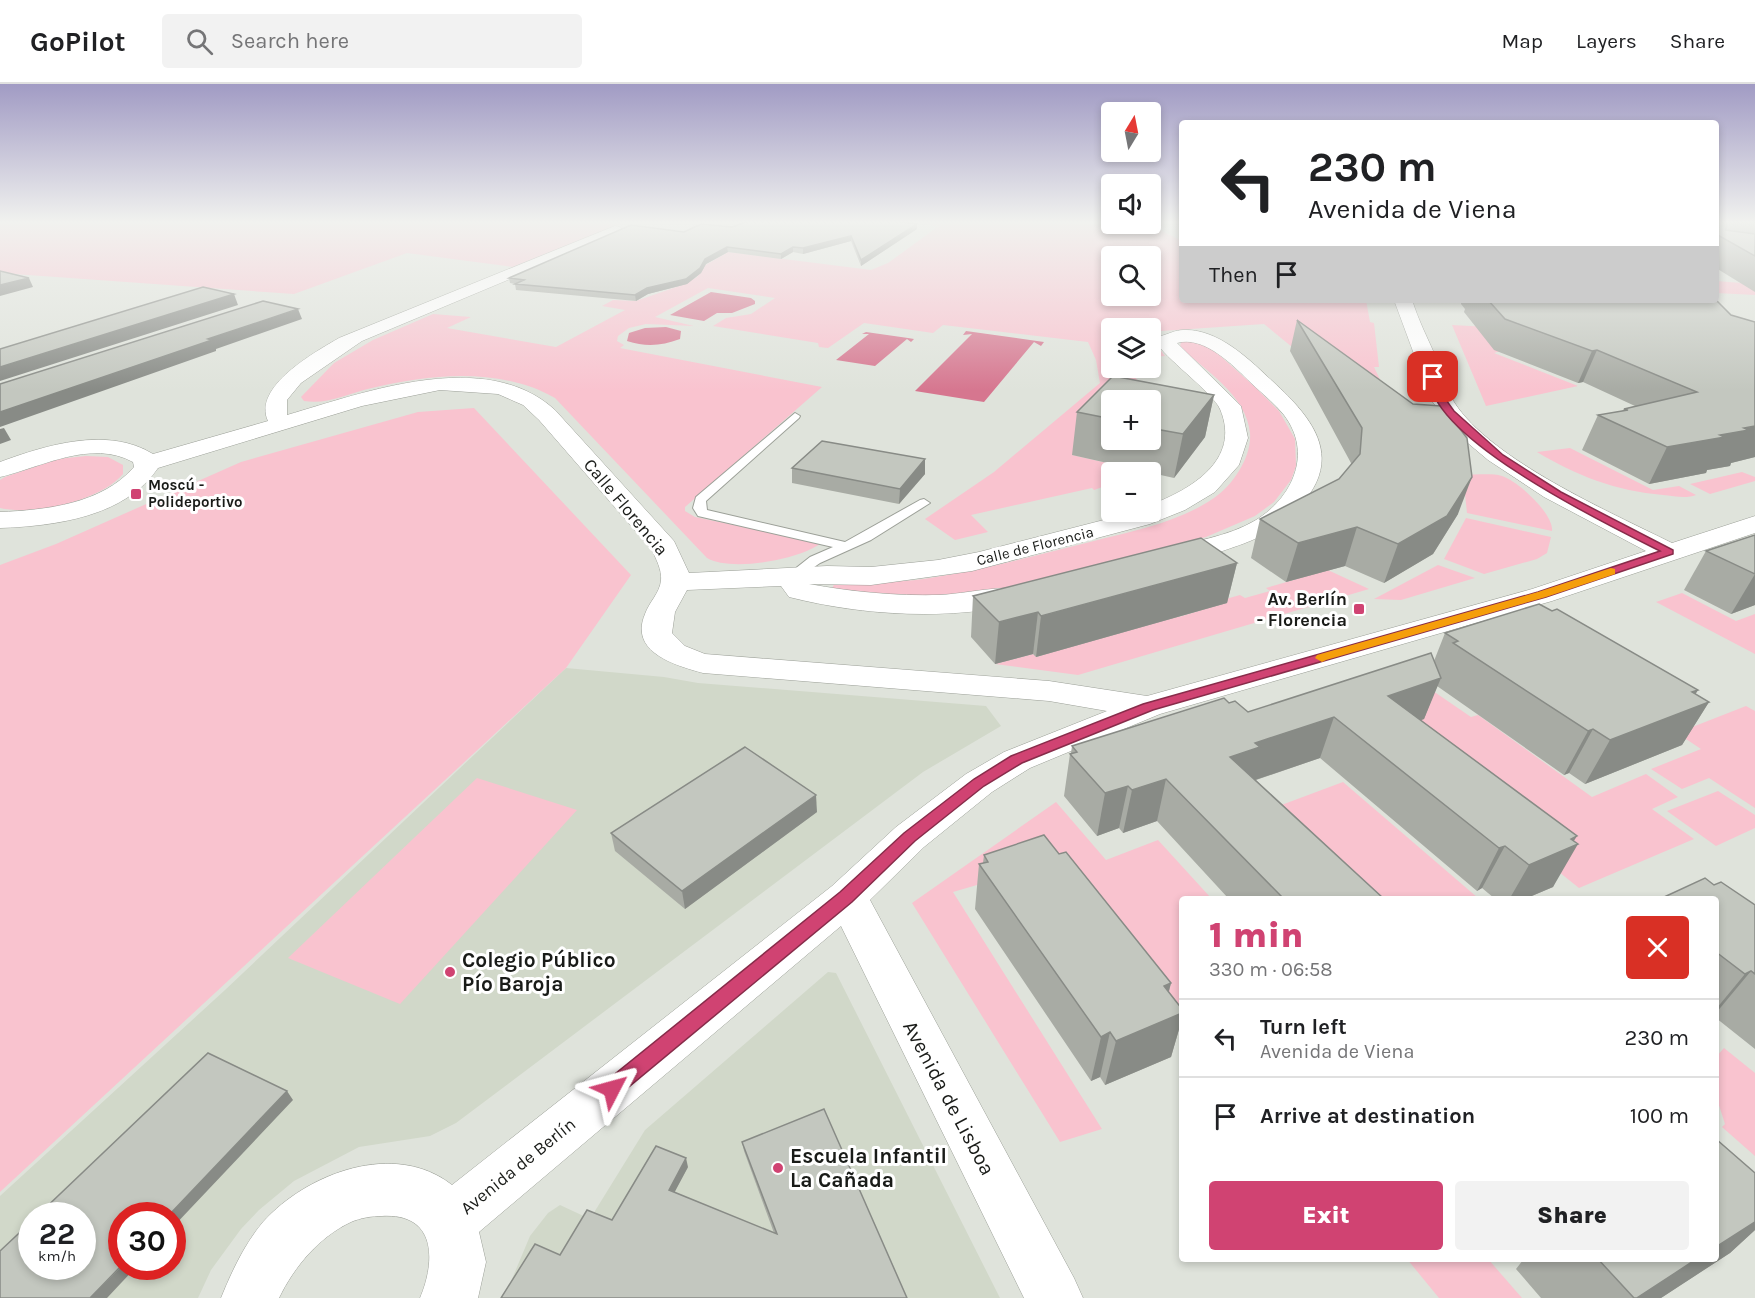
<!DOCTYPE html>
<html lang="en">
<head>
<meta charset="utf-8">
<style>
	body { margin:0; font-family:Karla,sans-serif; background:#f2f2f2; color:#202124; height:100vh; display:flex; flex-direction:column; font-size:22px; white-space:nowrap }
	* { box-sizing:border-box; margin:0 }
	p { font-size:20px; color:#757577 }
	.icon { flex:none; width:33px; height:33px; fill:none; stroke:currentColor; stroke-width:2; stroke-linecap:round; stroke-linejoin:round }
	.map { position:relative; flex:1; overflow:hidden }
	.drawer { position:absolute; left:1179px; top:812px; width:540px; height:366px; display:flex; flex-direction:column; background:#fff; border-radius:6px; box-shadow:0 3px 9px #0003 }
	.drawer>* { flex:none }
	.hud { position:absolute; left:1179px; top:36px; width:540px; height:183px; border-radius:6px; box-shadow:0 3px 9px #0003; background:#fff; color:#202124; overflow:hidden }
	.needle { width:39px; rotate:10deg }
	.tools { position:absolute; left:1101px; top:18px; display:grid; gap:12px }
	.tools a { display:grid; place-items:center; width:60px; height:60px; border-radius:6px; background:#fff; box-shadow:0 3px 9px #0003; font-size:30px }
	.speed { position:absolute; left:18px; top:1118px; display:flex; gap:12px; font-size:30px; font-weight:700; text-align:center }
	.speed>* { display:grid; place-content:center; width:78px; height:78px; border-radius:50%; background:#fff; box-shadow:0 3px 9px #0003; line-height:1 }
	.speed small { font-size:15px; font-weight:400 }
	.speed .limit { border:9px solid #d22; background:#fff; color:#111 }
	.pin { position:absolute; display:grid; place-items:center; width:51px; height:51px; color:#fff; margin:-26px; border-radius:12px; box-shadow:0 3px 9px #0006 }
	.me { position:absolute; width:66px; margin:-33px; rotate:51deg; stroke-linejoin:round; filter:drop-shadow(0 0 4px #0008) }
	.turn { display:flex; align-items:center; gap:21px; height:126px; padding:0 30px; font-size:27px }
	.turn .icon { width:78px; height:78px; stroke-width:2.5 }
	.turn b { display:block; font-size:42px; line-height:51px }
	.then { display:flex; align-items:center; height:57px; padding:0 30px; background:#0003; gap:12px; font-size:22px }
	.round { display:grid; place-items:center; flex:none; width:63px; height:63px; border-radius:6px; background:#f2f2f2 }
	.head { display:flex; align-items:center; justify-content:space-between; height:102px; padding:0 30px }
	h1 { font-size:36px; font-weight:800; line-height:45px; color:#d04372 }
	.primary-button { display:flex; gap:12px; margin-top:auto; padding:12px 30px }
	.primary-button a { flex:1; height:69px; border-radius:6px; background:#d04372; color:#fff; font-size:24px; font-weight:800; line-height:69px; text-align:center }
	.primary-button a+a { background:#f2f2f2; color:#202124 }
	ul { padding:0; list-style:none }
	li { display:flex; align-items:center; gap:18px; height:78px; padding:0 30px; border-top:2px solid #e0e0e0 }
	li div { flex:1 }
	li b { display:block; font-size:22px }
	li em { font-style:normal }
	header { display:flex; align-items:center; gap:36px; box-sizing:border-box; height:84px; padding:0 30px; background:#fff; border-bottom:2px solid #e0e0e0 }
	header strong { font-size:28px }
	nav { display:flex; gap:33px; margin-inline-start:auto; font-size:21px }
	.search { width:420px; height:54px; background:#f2f2f2; display:flex; align-items:center; gap:15px; box-sizing:border-box; padding:0 21px; border-radius:6px; color:#757577; font-size:22px }
	.map>svg:first-child { display:block }
	.built { fill:#d1d8c9; fill-rule:evenodd }
	.green { fill:#f9c3cf; fill-rule:evenodd }
	.water { fill:#d6768f }
	.lines { fill:none; stroke-linecap:round; stroke-linejoin:round }
	.service-casing { stroke:#9ca098; stroke-width:2 }
	.minor-casing { stroke:#9ca098; stroke-width:1 }
	.service { fill:#fff; fill-rule:evenodd }
	.minor { fill:#fff; fill-rule:evenodd }
	.wall { fill:#a8aba4; fill-rule:evenodd }
	.shaded-wall { fill:#888b86 }
	.building { fill:#c3c7bf; stroke:#888b86; stroke-width:1.5 }
	.route { fill:#d04372; stroke:#872c4a; stroke-width:1.5 }
	.slow { fill:#f59e0b }
	.poi-dot { fill:#d04372; stroke:#fff; stroke-width:2 }
	.labels { text-anchor:middle; stroke-width:6; stroke-linejoin:round; paint-order:stroke }
	.far-poi-label { font-size:15px; font-weight:bold; fill:#191b18; stroke:#fff; text-anchor:start }
	.far-street-label { font-size:15px; fill:#191b18; stroke:#fff }
	.street-label { font-size:18px; fill:#191b18; stroke:#fff }
	.poi-label { font-size:18px; font-weight:bold; fill:#191b18; stroke:#fff; text-anchor:end }
	.near-poi-label { font-size:21px; font-weight:bold; fill:#191b18; stroke:#fff; text-anchor:start }
	.near-street-label { font-size:21px; fill:#191b18; stroke:#fff }
</style>
</head>
<body>
<header>
<strong>GoPilot</strong>
<div class="search"><svg class="icon" aria-label="search" viewBox="0 0 24 24"><circle cx="10" cy="10" r="6"/><path d="M15 15l6 6"/></svg>Search here</div>
<nav><a>Map</a><a>Layers</a><a>Share</a></nav>
</header>
<div class="map">
<svg width="1755" height="1214" viewBox="0 0 1755 1214">
	<rect width="100%" height="100%" fill="#dfe3db"/>
	<!-- built -->
	<g class="built">
		<path d="M566 584 664 593 698 599 986 622 1001 642 923 688 456 1039 430 1052 359 1063 294 1097 259 1126 241 1145 211 1186 198 1214H0V1112L225 906ZM32 1131H82V1182H32ZM122 1131H172V1182H122Z"/>
		<path d="M828 888 836 889 1000 1214H504L530 1152 548 1129 560 1121 590 1135 645 1046Z"/>
	</g>
	<!-- green -->
	<g class="green">
		<path d="M0 137H629L513 183 407 169 294 210 0 189Z"/>
		<path d="M903 137 1148 140 1182 157V216H1366L1370 238 1374 239 1379 283H1374L1387 310 1368 325 1264 240 1161 247 1152 255 1165 272 1151 273 1150 244H1112V284H1126L1161 321 1150 316H1112L1072 371 1142 387 1112 388 1111 400 1094 406 1092 404 971 431 988 448 955 456 925 435 994 388 1100 299 1096 276 1088 258 943 241 933 249 864 239 828 264 819 263 818 259 713 242 726 234 751 230 775 214 708 204 655 233 694 242 646 240 629 244 618 252 617 257 624 261 620 264 822 303 685 423V427L695 433 821 459C800 476 730 488 707 474L555 314C500 283 431 290 372 304 349 309 328 321 304 317L301 313 334 279 373 256 433 230 471 233 447 244 556 263 625 226 602 222 613 216 636 217 682 201 697 193 704 182 728 168 871 186 888 179 939 142ZM1112 172H1150V212H1112Z"/>
		<path d="M1716 197 1755 200V211L1716 209Z"/>
		<path d="M1452 241 1562 247 1494 269 1578 302 1486 322Z"/>
		<path d="M1189 257 1207 260 1254 302 1279 327 1295 355 1296 382 1291 396 1274 418 1255 432 1206 453 1002 507 921 513 832 505 835 498C866 498 899 499 930 494 984 486 1037 471 1090 458 1132 447 1178 439 1214 414 1233 401 1252 373 1250 349 1247 312 1205 286 1180 263L1181 258Z"/>
		<path d="M474 324 631 491 566 584 0 1108V481L56 460 241 378 418 328Z"/>
		<path d="M1570 364 1653 406 1679 402 1696 411C1686 415 1674 412 1663 411 1616 407 1577 392 1537 368Z"/>
		<path d="M86 372 108 373 123 381V390C100 417 33 432 0 424V396L5 393 58 375Z"/>
		<path d="M1742 388 1755 393V397L1710 410 1690 400Z"/>
		<path d="M1463 391C1475 391 1491 389 1502 392 1518 397 1554 430 1552 447L1467 429Z"/>
		<path d="M1466 434 1551 453 1547 469 1537 475 1484 490 1444 475Z"/>
		<path d="M1291 469 1369 505 1078 591 995 580 1033 570 1037 573 1105 549 1110 552 1175 530 1179 533 1205 525 1201 522 1240 511 1245 514 1270 507 1266 504 1297 495Z"/>
		<path d="M1438 481 1475 494 1401 516 1374 515Z"/>
		<path d="M1682 509 1736 537 1755 530V570L1656 518Z"/>
		<path d="M1417 596 1471 633 1478 631 1592 713 1646 690 1678 713 1652 725 1694 755 1579 804 1400 661Z"/>
		<path d="M1746 622 1755 627V724L1709 694 1682 705 1651 685 1701 665 1677 649Z"/>
		<path d="M477 694 577 726 400 920 288 874Z"/>
		<path d="M1343 698 1478 814H1340L1252 732Z"/>
		<path d="M1718 707 1755 731V744L1716 762 1667 727Z"/>
		<path d="M1056 718 1106 776 1158 756 1211 814H1182V943L1055 778 953 808 1102 1045 1060 1058 912 819Z"/>
		<path d="M1724 964 1755 989V1072L1722 1043 1725 1040 1716 1012V973Z"/>
		<path d="M1407 1175H1488L1522 1214H1439Z"/>
	</g>
	<!-- water -->
	<g class="water">
		<path d="M711 208 751 214 755 217V220L732 229H717L704 237 670 231Z"/>
		<path d="M666 243 681 247 680 255C661 262 646 263 627 257L629 249 645 244Z"/>
		<path d="M966 247 1044 258 1041 262 1034 258 984 318 915 307 972 250 963 251Z"/>
		<path d="M866 248 908 254 914 255 911 258 907 255 875 282 836 276 869 250H862Z"/>
	</g>
	<g class="lines">
		<defs>
			<path id="service" d="M795 329 800 332 799 334 706 417 707 426 845 458 920 416 924 415 930 419 871 456 820 479 791 499 786 498 784 495 786 492 810 473 833 463 698 432 693 424 696 413Z"/>
			<path id="minor" d="M615 142 620 143 622 146 620 149 362 257 301 299 287 316V331C366 308 486 263 555 326L674 457 689 489 827 482 871 483 938 476 979 468 1135 428H1150V421C1190 406 1242 376 1220 325 1213 309 1171 279 1158 261L1161 252C1168 250 1176 246 1183 246 1216 244 1247 273 1269 294 1310 331 1347 372 1299 423 1279 444 1261 454 1234 463 1213 470 1181 483 1159 478L1155 472 1159 466C1190 458 1228 453 1256 436 1293 413 1313 369 1284 331 1275 320 1262 309 1251 299 1234 282 1204 251 1177 259L1241 322 1248 354 1239 381 1215 408 1185 426 1150 440 972 487 871 501 809 500C852 508 896 512 939 511 965 510 1004 500 1027 506L1032 512 1027 518C952 537 864 532 789 513L781 502 687 506 675 528 672 549 685 562 705 570 1049 597 1147 612 1532 505 1646 467 1544 413 1488 376 1463 355 1431 316 1394 216H1412C1418 235 1427 253 1435 271 1441 287 1445 303 1454 318 1491 376 1610 428 1672 459L1755 432V449L1552 517 1160 630 1030 684 992 708 924 763 870 816 1074 1194 1083 1214H1024L841 842 479 1148 486 1178 478 1214H420C436 1176 436 1129 382 1132 372 1132 360 1134 351 1138 319 1153 294 1183 279 1214H221C232 1187 244 1161 263 1138 307 1089 395 1056 452 1101L832 802 896 743 966 690 1004 668 1107 627 1049 617 703 589C674 581 629 568 645 530 649 518 660 509 661 496 662 486 656 475 652 466L539 336 523 321 498 310 440 306 362 322 158 384C125 433 55 442 0 444V428C46 426 102 420 134 383L133 378C91 355 42 383 0 393V378C46 361 108 342 153 370L268 337C252 303 315 268 339 254Z"/>
		</defs>
		<!-- service casing -->
		<use href="#service" class="service-casing"/>
		<!-- minor casing -->
		<use href="#minor" class="minor-casing"/>
		<!-- service -->
		<use href="#service" class="service"/>
		<!-- minor -->
		<use href="#minor" class="minor"/>
	</g>
	<!-- wall -->
	<g class="wall">
		<path d="M1716 137H1755V208L1716 184Z"/>
		<path d="M917 140V145L861 182 851 157 803 170 793 168 781 175 728 168 706 180 701 189 687 200 648 210 636 217 516 206 515 200 510 199 509 194 684 148 732 143Z"/>
		<path d="M1461 216H1716L1731 231 1755 238V373L1731 379 1730 382 1707 386 1706 389 1649 400 1582 366 1598 331 1622 327 1624 325 1635 322 1583 298 1578 299 1494 266 1464 228 1465 225 1461 220Z"/>
		<path d="M1297 236 1458 430 1433 470 1384 499 1345 482 1286 498 1251 474 1260 435 1339 395 1351 381V379L1290 267Z"/>
		<path d="M1113 292 1214 311 1205 353 1174 394 1072 371 1077 328ZM1112 316H1150V356H1112Z"/>
		<path d="M925 375V390L899 420 792 399V384Z"/>
		<path d="M1755 451V521L1731 530 1684 506 1706 467Z"/>
		<path d="M1237 479 1227 519 1036 573 1033 570 995 580 971 553 973 512Z"/>
		<path d="M1445 549 1698 606 1695 610 1709 618 1682 661 1585 700 1569 689 1564 691 1437 602 1424 635 1421 636 1574 757 1553 803 1527 814H1494L1482 804 1477 807 1320 674 1256 696 1383 814H1228L1157 737 1123 749 1119 744 1097 752 1064 712 1070 670 1071 669 1072 662 1229 619 1248 628 1434 577Z"/>
		<path d="M817 728 685 825 615 767 611 749Z"/>
		<path d="M1059 770 1171 899 1169 908 1182 925V935L1171 973 1105 1001 1100 993 1091 997 975 825 979 780 983 779 984 771Z"/>
		<path d="M1714 801 1755 821V965L1716 934V814Z"/>
		<path d="M742 1058 907 1214 612 1136 688 1083 674 1108 774 1149 744 1067Z"/>
		<path d="M1755 1089V1146L1730 1169 1661 1214H1541L1516 1185 1523 1176 1521 1174H1716Z"/>
	</g>
	<!-- shaded-wall -->
	<g class="shaded-wall">
		<path d="M917 140V145L861 182V176Z"/>
		<path d="M851 152V157L803 170V164Z"/>
		<path d="M727 163 728 168 706 180 701 189 687 200 648 210 636 217 635 211Z"/>
		<path d="M793 163V168L781 175V170Z"/>
		<path d="M29 194 33 203 0 212V201Z"/>
		<path d="M234 210 238 221 0 297V283Z"/>
		<path d="M298 225 302 235 216 265V267L0 343V328L208 255Z"/>
		<path d="M1597 266 1583 298 1578 299 1592 267Z"/>
		<path d="M1214 311 1205 353 1174 394 1183 350Z"/>
		<path d="M1755 342V373L1731 379 1730 382 1707 386 1706 389 1649 400 1667 363 1720 351Z"/>
		<path d="M4 344 11 356 0 360V345Z"/>
		<path d="M925 375V390L899 420 900 405Z"/>
		<path d="M1472 393 1458 430 1433 470 1384 499 1398 460Z"/>
		<path d="M1357 443 1345 482 1286 498 1298 459Z"/>
		<path d="M1237 479 1227 519 1036 573 1041 532Z"/>
		<path d="M1755 490V521L1731 530Z"/>
		<path d="M1038 528 1033 570 995 580 999 538Z"/>
		<path d="M1441 594 1424 635 1373 653 1388 612Z"/>
		<path d="M1698 606 1685 627 1709 618 1682 661 1585 700 1610 656 1692 608Z"/>
		<path d="M1334 633 1320 674 1249 698 1230 673 1255 659Z"/>
		<path d="M1593 645 1569 689 1564 691 1588 647Z"/>
		<path d="M1166 695 1157 737 1123 749 1132 706Z"/>
		<path d="M1128 702 1119 744 1097 752 1105 709Z"/>
		<path d="M816 711 817 728 685 825 682 807Z"/>
		<path d="M1577 752 1570 763 1578 760 1553 803 1527 814H1510L1529 781Z"/>
		<path d="M1505 762 1482 804 1477 807 1499 764Z"/>
		<path d="M1751 887 1716 929V925L1745 890Z"/>
		<path d="M1171 899 1160 938 1182 929V935L1171 973 1105 1001 1116 957 1164 902Z"/>
		<path d="M1110 948 1100 993 1091 997 1101 953Z"/>
		<path d="M287 1007 293 1016 172 1144V1131H169Z"/>
		<path d="M686 1074 688 1083 671 1115 669 1106Z"/>
		<path d="M1755 1138V1146L1730 1169 1661 1214H1637L1698 1174H1716V1163Z"/>
		<path d="M122 1182H137L107 1214H90Z"/>
	</g>
	<!-- building -->
	<g class="building">
		<path d="M748 137H894L917 140 861 176 851 152 803 164 793 163 781 170 727 163 705 175 700 184 686 195 647 204 635 211 515 200 524 196 509 194 631 141 684 148 701 140 732 143Z"/>
		<path d="M1716 137H1727L1726 146 1755 150V172L1716 150Z"/>
		<path d="M0 187 29 194 0 201Z"/>
		<path d="M203 203 234 210 0 283V265Z"/>
		<path d="M1488 216H1716L1731 231 1755 238V342L1744 344 1749 346 1720 351 1725 353 1667 363 1598 331 1628 326 1624 325 1697 308 1597 266 1592 267 1505 235Z"/>
		<path d="M263 217 298 225 208 255 212 256 0 328V300Z"/>
		<path d="M1297 236 1413 320 1442 322 1467 354 1472 393 1447 432 1398 460 1357 443 1298 459 1260 435 1339 395 1360 370 1362 344Z"/>
		<path d="M1113 292 1214 311 1183 350 1150 344V316H1112V335L1077 328Z"/>
		<path d="M822 357 925 375 900 405 792 384Z"/>
		<path d="M1755 451V490L1706 467Z"/>
		<path d="M1201 454 1237 479 1041 532 1038 528 999 538 973 512Z"/>
		<path d="M1539 520 1552 527 1557 525 1698 606 1692 608 1709 618 1610 656 1593 645 1588 647 1453 559 1458 557 1445 549Z"/>
		<path d="M1431 569 1441 594 1388 612 1577 752 1571 755 1578 760 1529 781 1505 762 1499 764 1334 633 1255 659 1260 663 1230 673 1383 814H1283L1166 695 1132 706 1128 702 1105 709 1070 670 1077 668 1072 662 1224 614 1229 619 1235 617 1248 628Z"/>
		<path d="M745 663 816 711 682 807 611 749Z"/>
		<path d="M1044 751 1059 770 1066 768 1171 899 1164 902 1182 925V929L1116 957 1110 948 1101 953 979 780 988 778 984 771Z"/>
		<path d="M1705 794 1714 801 1721 798 1755 821V890L1751 887 1745 890 1716 868V814H1662Z"/>
		<path d="M208 969 287 1007 169 1131H122V1181L90 1214H0V1167L32 1137V1182H82V1131H38Z"/>
		<path d="M824 1025 907 1214H501L535 1160 560 1171 587 1126 612 1136 656 1062 686 1074 669 1106 777 1150 742 1058Z"/>
		<path d="M1716 1055 1755 1089V1138L1716 1163Z"/>
		<path d="M1597 1174H1698L1637 1214H1634Z"/>
	</g>
	<!-- sky -->
	<linearGradient id="sky" x2="0" y2="1"><stop stop-color="#a19bc4"/><stop offset="0.45" stop-color="#f1f2ef"/><stop offset="1" stop-color="#f1f2ef" stop-opacity="0"/></linearGradient>
	<rect width="1755" height="307" fill="url(#sky)"/>
	<!-- route -->
	<path class="route" d="M1430 291 1437 293 1444 313 1454 327 1503 371 1561 408 1673 466V470L1546 513 1153 626 1022 679 984 702 915 757 852 818 619 1011 612 1014 605 1011 602 1005 605 998 840 808 904 749 974 695 1011 672 1143 620 1538 508 1660 467C1612 443 1423 352 1430 291Z"/>
	<!-- slow -->
	<path class="slow" d="M1611 484 1615 485V490L1546 513 1326 576 1322 578 1315 574 1317 571 1538 508Z"/>
	<!-- markers -->
	<g class="poi-dot">
		<rect x="130" y="404" width="12" height="12" rx="3"/>
		<rect x="1353" y="519" width="12" height="12" rx="3"/>
		<circle cx="450" cy="888" r="6"/>
		<circle cx="778" cy="1084" r="6"/>
	</g>
	<g class="labels">
		<!-- far-poi labels -->
		<g class="far-poi-label">
			<text x="148" y="406">Moscú -<tspan x="148" dy="17">Polideportivo</tspan></text>
		</g>
		<!-- far-street labels -->
		<g class="far-street-label">
			<text transform="translate(1035 462) rotate(-14)" y="5">Calle de Florencia</text>
		</g>
		<!-- street labels -->
		<g class="street-label">
			<text transform="translate(626 423) rotate(50)" y="6">Calle Florencia</text>
			<text transform="translate(518 1082) rotate(-39)" y="6">Avenida de Berlín</text>
		</g>
		<!-- poi labels -->
		<g class="poi-label">
			<text x="1347" y="521">Av. Berlín<tspan x="1347" dy="21">- Florencia</tspan></text>
		</g>
		<!-- near-poi labels -->
		<g class="near-poi-label">
			<text x="462" y="883">Colegio Público<tspan x="462" dy="24">Pío Baroja</tspan></text>
			<text x="790" y="1079">Escuela Infantil<tspan x="790" dy="24">La Cañada</tspan></text>
		</g>
		<!-- near-street labels -->
		<g class="near-street-label">
			<text transform="translate(949 1014) rotate(62)" y="7">Avenida de Lisboa</text>
		</g>
	</g>
</svg>
<div class="tools">
<a><svg class="needle" viewBox="-14 -14 28 28"><path d="M0-13l5 13h-10z" fill="#e53935"/><path d="M0 13l5-13h-10z" fill="#757577"/></svg></a>
<a><svg class="icon" aria-label="sound" viewBox="0 0 24 24"><path d="M4 9h4l5-4v14l-5-4H4zM17 9q2 3 0 6"/></svg></a>
<a><svg class="icon" aria-label="search" viewBox="0 0 24 24"><circle cx="10" cy="10" r="6"/><path d="M15 15l6 6"/></svg></a>
<a><svg class="icon" aria-label="layers" viewBox="0 0 24 24"><path d="M12 4l9 5-9 5-9-5zM3 14l9 5 9-5"/></svg></a>
<a>+</a>
<a>−</a>
</div>
<div class="speed"><div>22<small>km/h</small></div><div class="limit">30</div></div>
<div class="pin" style="left:1433px;top:293px;background:#d93025"><svg class="icon" aria-label="arrive" viewBox="0 0 24 24"><path d="M6 21V4h12l-3 4 3 4H6"/></svg></div>
<svg class="me" style="left:612px;top:1005px" viewBox="-20 -20 40 40"><path d="M0-17L14 15 0 8-14 15z" fill="#d04372" stroke="#fff" stroke-width="4"/></svg>
<div class="hud">
<div class="turn"><svg class="icon" aria-label="left" viewBox="0 0 24 24"><path d="M17 20v-9H6M10 6l-5 5 5 5"/></svg><div><b>230 m</b>Avenida de Viena</div></div>
<div class="then">Then<svg class="icon" aria-label="arrive" viewBox="0 0 24 24"><path d="M6 21V4h12l-3 4 3 4H6"/></svg></div>
</div>
<section class="drawer">
<div class="head"><div><h1>1 min</h1><p>330 m · 06:58</p></div><a class="round" style="background:#d93025;color:#fff"><svg class="icon" aria-label="close" viewBox="0 0 24 24"><path d="M6 6l12 12M18 6L6 18"/></svg></a></div>
<ul>
<li><svg class="icon" aria-label="left" viewBox="0 0 24 24"><path d="M17 20v-9H6M10 6l-5 5 5 5"/></svg><div><b>Turn left</b><p>Avenida de Viena</p></div><em>230 m</em></li>
<li><svg class="icon" aria-label="arrive" viewBox="0 0 24 24"><path d="M6 21V4h12l-3 4 3 4H6"/></svg><div><b>Arrive at destination</b></div><em>100 m</em></li>
</ul>
<div class="primary-button"><a>Exit</a><a>Share</a></div>
</section>
</div>
</body>
</html>
